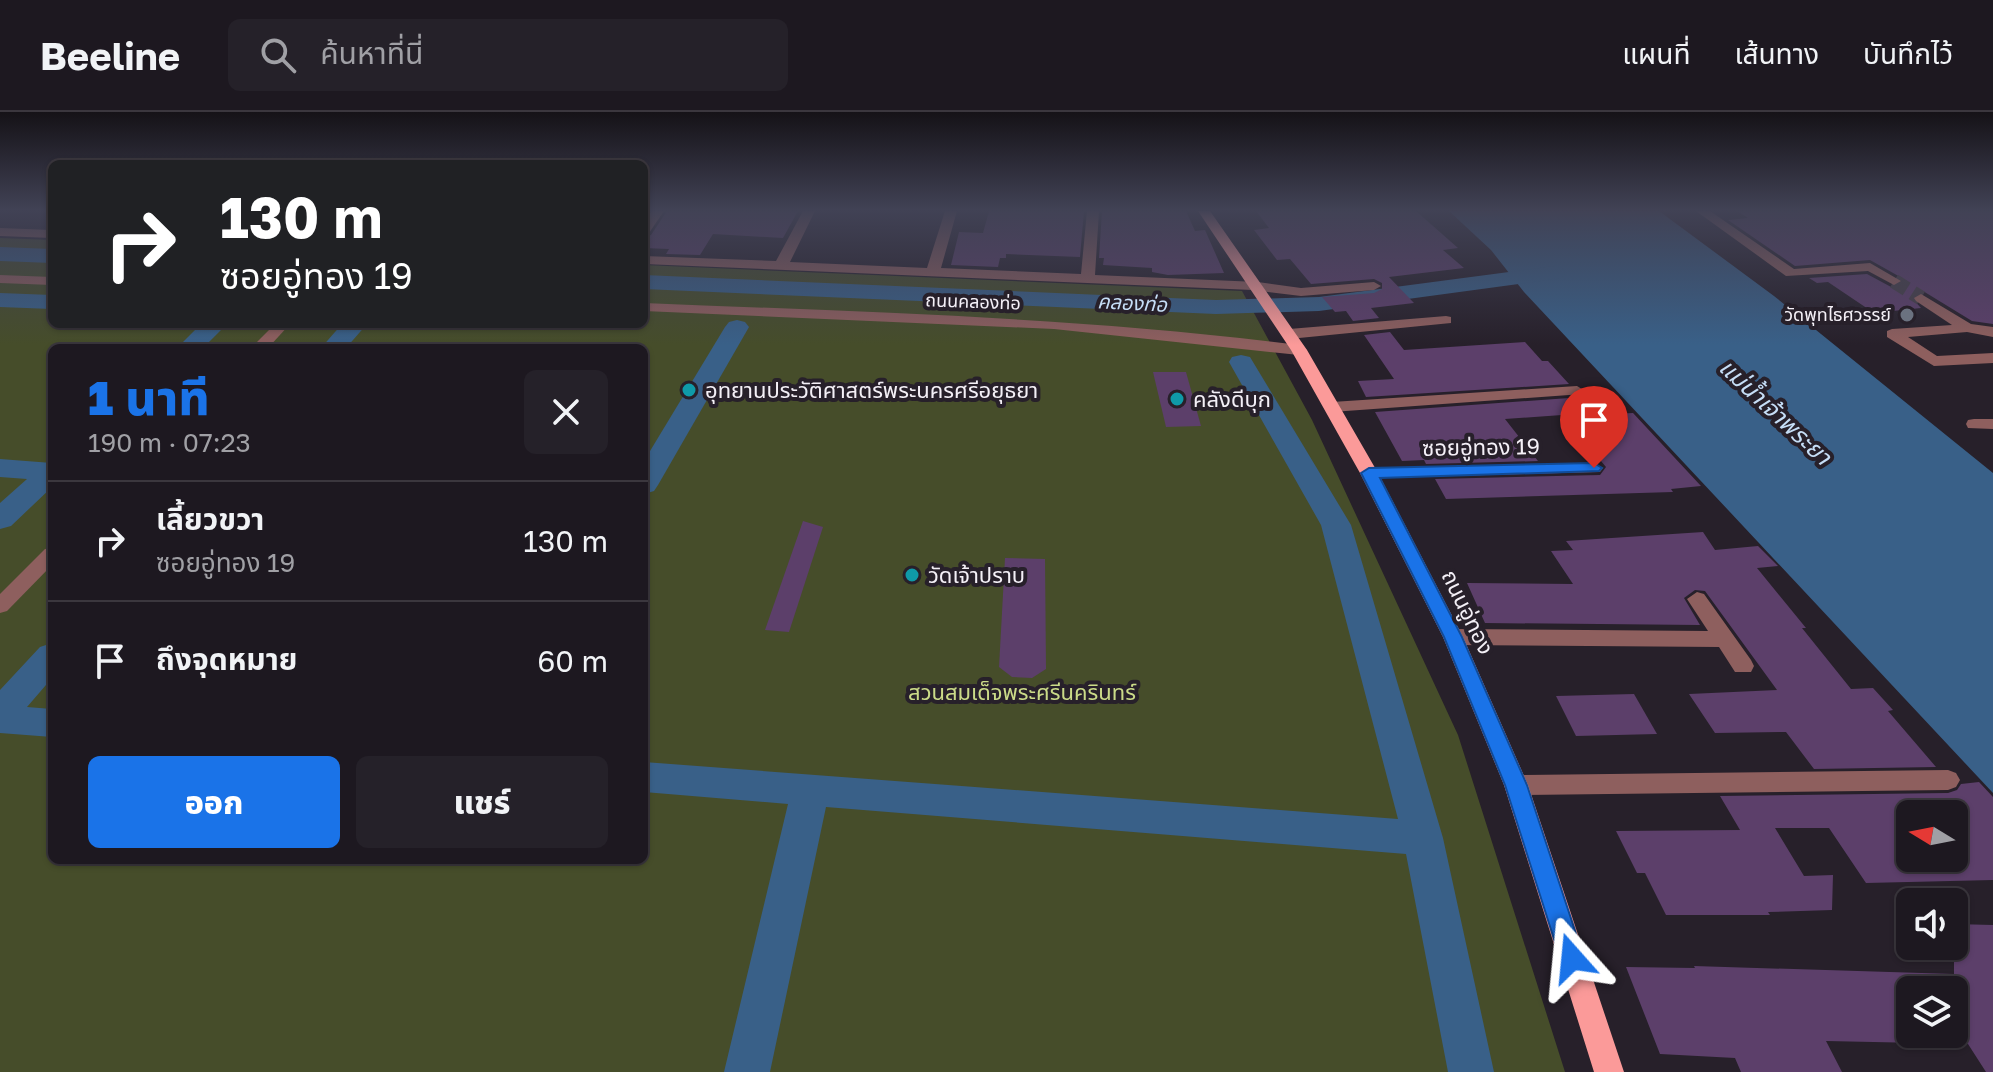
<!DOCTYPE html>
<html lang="th">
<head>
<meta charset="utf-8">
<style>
	body { margin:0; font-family:"Golos Text","Noto Sans Thai",sans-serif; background:#252129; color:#f1f3f6; height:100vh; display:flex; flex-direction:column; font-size:30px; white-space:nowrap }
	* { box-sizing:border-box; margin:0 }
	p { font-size:26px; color:#a0a0a5 }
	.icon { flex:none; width:44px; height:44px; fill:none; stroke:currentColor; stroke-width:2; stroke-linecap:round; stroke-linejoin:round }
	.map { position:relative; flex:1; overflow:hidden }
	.drawer { position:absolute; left:48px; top:232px; width:600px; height:520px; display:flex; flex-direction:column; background:#1d1820; border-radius:12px; box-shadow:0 2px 6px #0004,0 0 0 2px #3b373e }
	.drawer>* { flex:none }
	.guide { position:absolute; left:48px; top:48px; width:600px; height:168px; border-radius:12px; box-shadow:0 2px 6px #0004,0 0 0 2px #3b373e; background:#202124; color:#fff; overflow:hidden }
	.needle { width:52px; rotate:280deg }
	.tools { position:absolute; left:1896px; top:688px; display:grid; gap:16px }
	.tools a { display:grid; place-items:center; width:72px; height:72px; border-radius:12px; background:#1d1820; box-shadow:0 2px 6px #0004,0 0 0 2px #3b373e; font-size:40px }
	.pin { position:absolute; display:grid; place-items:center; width:68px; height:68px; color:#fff; margin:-82px -34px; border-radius:50% 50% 50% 0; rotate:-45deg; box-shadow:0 0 8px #0007 }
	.pin .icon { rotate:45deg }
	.me { position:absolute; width:88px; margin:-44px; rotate:342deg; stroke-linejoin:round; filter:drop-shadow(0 0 6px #0008) }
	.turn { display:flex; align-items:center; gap:28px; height:168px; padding:0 40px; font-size:36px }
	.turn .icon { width:104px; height:104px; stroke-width:2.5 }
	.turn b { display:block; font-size:56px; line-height:68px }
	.round { display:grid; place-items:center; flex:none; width:84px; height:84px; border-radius:12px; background:#252129 }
	.overview { display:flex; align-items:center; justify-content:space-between; height:136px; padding:0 40px }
	h1 { font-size:48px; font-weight:800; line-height:60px; color:#1a73e8 }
	.primary-button { display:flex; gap:16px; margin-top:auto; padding:16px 40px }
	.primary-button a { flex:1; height:92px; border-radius:12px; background:#1a73e8; color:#fff; font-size:32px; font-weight:800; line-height:92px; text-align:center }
	.primary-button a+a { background:#252129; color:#f1f3f6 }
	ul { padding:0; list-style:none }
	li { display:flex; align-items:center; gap:24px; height:120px; padding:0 40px; border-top:2px solid #3b373e }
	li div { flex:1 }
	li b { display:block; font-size:30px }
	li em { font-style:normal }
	header { display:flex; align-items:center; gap:48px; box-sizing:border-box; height:112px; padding:0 40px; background:#1d1820; border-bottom:2px solid #3b373e }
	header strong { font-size:38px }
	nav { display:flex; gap:44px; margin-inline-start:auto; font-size:28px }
	.search { width:560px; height:72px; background:#252129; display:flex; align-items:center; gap:20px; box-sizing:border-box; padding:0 28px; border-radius:12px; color:#a0a0a5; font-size:30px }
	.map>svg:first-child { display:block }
	.green { fill:#464d2a; fill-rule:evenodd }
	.water { fill:#396088 }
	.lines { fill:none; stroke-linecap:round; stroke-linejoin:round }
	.canal { fill:#396088; fill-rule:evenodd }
	.building { fill:#5c3f6a; fill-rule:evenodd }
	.minor-tunnel { stroke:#463f49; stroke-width:15; stroke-dasharray:15 7; stroke-linecap:butt }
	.minor { fill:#8e5f5e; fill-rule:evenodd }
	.major { fill:#fb9a99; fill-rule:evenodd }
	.route { fill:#1a73e8; stroke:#114b97; stroke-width:2 }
	.worship-dot { fill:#6b7280; stroke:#27202a; stroke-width:3 }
	.culture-dot { fill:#0f9aa8; stroke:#27202a; stroke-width:3 }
	.labels { text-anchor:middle; stroke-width:8; stroke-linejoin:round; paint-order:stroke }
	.far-street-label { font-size:18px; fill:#f4f0f7; stroke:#27202a }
	.far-poi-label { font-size:18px; fill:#f4f0f7; stroke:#27202a; text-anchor:end }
	.far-water-label { font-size:20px; font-style:italic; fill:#c6def7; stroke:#27202a }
	.poi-label { font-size:22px; fill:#f4f0f7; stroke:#27202a; text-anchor:start }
	.street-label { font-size:22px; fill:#f4f0f7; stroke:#27202a }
	.park-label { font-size:22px; fill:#cbdb88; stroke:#27202a }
	.water-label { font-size:24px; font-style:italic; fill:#c6def7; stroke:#27202a }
</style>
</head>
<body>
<header>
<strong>Beeline</strong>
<div class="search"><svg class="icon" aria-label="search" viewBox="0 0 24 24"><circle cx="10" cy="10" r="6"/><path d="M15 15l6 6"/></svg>ค้นหาที่นี่</div>
<nav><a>แผนที่</a><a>เส้นทาง</a><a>บันทึกไว้</a></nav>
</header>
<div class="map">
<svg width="1993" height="960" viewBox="0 0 1993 960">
	<rect width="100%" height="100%" fill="#27202a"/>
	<!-- green -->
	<path class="green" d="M0 126 52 128V212H644V153L1242 179 1312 308 1458 623 1565 960H0ZM52 236H644V748H52Z"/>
	<!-- water -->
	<path class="water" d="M1449 99H1659L1774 184 1993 361V681L1524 180 1491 138Z"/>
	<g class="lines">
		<!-- canal -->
		<g class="canal">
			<path d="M0 135 52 137V151L0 149Z"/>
			<path d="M1554 154 1562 156 1565 161 1562 166 1319 199 1216 202 644 177V163L1216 188 1319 185Z"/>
			<path d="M0 181 52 183V197L0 195Z"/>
			<path d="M737 208 745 210 749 215 658 373 654 379 644 382V349L725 215 729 210Z"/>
			<path d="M201 212H227L203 236H177Z"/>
			<path d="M342 212H367L346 236H321Z"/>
			<path d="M1241 243 1250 245 1253 250 1351 413 1443 726 1494 960H1448L1406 742 826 695 770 960H724L788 692 644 680V650L1398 707 1321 413 1229 250 1232 245Z"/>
			<path d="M0 347 52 351V375L11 414 0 417V391L27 367 0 365Z"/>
			<path d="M52 531V566L27 595 52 597V625L0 621V578L40 535Z"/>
		</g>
	</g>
	<!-- building -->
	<g class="building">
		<path d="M667 99H798L783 126 713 122 700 143 666 142 669 137 644 136V125L651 123Z"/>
		<path d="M989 99H1084L1080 145 1006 142V146H1000L998 155 951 153 959 120 983 121Z"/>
		<path d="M1102 99H1186L1195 119 1205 118 1224 161 1168 163 1152 160V156L1103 153 1104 146H1099Z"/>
		<path d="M1256 99H1416L1458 136 1443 138 1464 156 1389 165 1414 191 1371 196 1379 206 1353 209 1346 199 1335 200 1322 185 1374 181 1382 177V171L1374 167 1311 172 1290 147 1277 148 1254 118 1269 116Z"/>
		<path d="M1737 99H1993V212L1972 209 1923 179 1911 185 1921 196 1874 201 1828 170 1817 171 1809 166 1867 162 1893 176 1902 172V166L1870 148 1795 154 1728 108 1748 106Z"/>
		<path d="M1390 220 1404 238 1525 230 1542 249H1548L1569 272 1366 285 1358 269 1394 267 1364 223Z"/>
		<path d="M1153 260H1186L1201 314 1166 315Z"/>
		<path d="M1588 280H1592L1612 302 1633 301 1701 374 1671 377 1673 380 1446 387 1435 367 1600 363 1606 355 1562 303 1505 307 1538 349 1426 352 1424 348 1402 349 1375 300 1583 285Z"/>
		<path d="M803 409 823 415 789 520 765 518Z"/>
		<path d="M1703 420 1715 438 1758 434 1778 454 1757 456 1806 516H1802L1851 577 1873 576 1893 598 1888 599 1936 655 1814 657 1786 620 1715 621 1689 582 1777 578 1705 479 1695 478 1684 486 1700 513 1485 511 1467 471 1573 472 1551 439 1573 438 1566 429Z"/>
		<path d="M1005 446 1045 447 1046 557 1032 566 1012 565 999 555Z"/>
		<path d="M1634 582 1657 622 1576 624 1556 584Z"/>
		<path d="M1979 670 1993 685V768L1866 771 1829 716H1775L1804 764 1833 763 1832 798 1768 800 1770 803H1666L1645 761H1637L1616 719 1740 718 1720 684 1948 681 1957 678 1961 672ZM1910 702H1954V746H1910Z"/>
		<path d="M1954 812 1993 813V960H1986L1968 932 1826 929 1842 960H1741L1735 946 1660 942 1626 855 1695 856 1694 854 1954 862ZM1910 878H1954V922H1910Z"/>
	</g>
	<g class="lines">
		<!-- minor-tunnel -->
		<path class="minor-tunnel" d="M1894 169 1921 186"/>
		<!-- minor -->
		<g class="minor">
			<path d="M652 99H664L649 121 644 122V109Z"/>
			<path d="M803 99H815L790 150 927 156 945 99H957L941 156 1081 162 1087 99H1099L1095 163 1258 170 1301 176 1374 170 1381 174 1374 178 1301 184 1253 178 644 152V144L776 149Z"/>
			<path d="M1696 99H1710L1794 157 1870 151 1901 169 1894 173 1868 159 1786 164Z"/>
			<path d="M0 116 52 118V126L0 124Z"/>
			<path d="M0 163 52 165V173L0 171Z"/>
			<path d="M1921 182 1971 212 1993 215V225L1967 220 1908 225 1937 244 1993 241V251L1934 254 1887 225V219L1892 217 1952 213 1916 189 1914 186Z"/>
			<path d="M644 191C863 200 1081 205 1299 233L1307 238 1299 243 1054 217 644 199Z"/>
			<path d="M1446 204 1451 205V211L1289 227 1281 222 1289 217Z"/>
			<path d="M275 212H290L268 236H251Z"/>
			<path d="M1577 274 1585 279 1583 282 1332 300 1324 295 1332 290Z"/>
			<path d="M1974 307H1993V317L1968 316 1966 312 1968 308Z"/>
			<path d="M1594 351 1603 356 1600 360 1369 366 1360 361 1369 356Z"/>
			<path d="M52 436V453L7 499 0 501V482L45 437Z"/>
			<path d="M1697 480 1704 482 1751 548 1754 554 1751 560H1735L1719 535 1453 533 1446 530 1443 525 1446 520 1453 517 1708 519 1687 487Z"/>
			<path d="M1948 658 1956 661 1960 668 1956 675 1948 678 1516 683 1508 680 1504 673 1508 666 1516 663Z"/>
		</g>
		<!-- major -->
		<path class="major" d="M1198 99H1210L1307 238 1378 361 1463 525 1528 673 1624 960H1594L1504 673 1443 525 1360 361 1291 238Z"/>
	</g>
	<!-- sky -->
	<linearGradient id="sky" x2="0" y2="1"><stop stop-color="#151217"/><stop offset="0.42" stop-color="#414255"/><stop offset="1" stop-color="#414255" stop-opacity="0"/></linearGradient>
	<rect width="1993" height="233" fill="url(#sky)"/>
	<!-- route -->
	<path class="route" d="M1594 351 1602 356 1599 359 1380 366 1462 525 1527 673 1584 846 1581 854 1572 858 1563 854 1560 846 1505 673 1444 525 1361 361 1369 356Z"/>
	<!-- markers -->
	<circle class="worship-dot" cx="1907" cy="203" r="8"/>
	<g class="culture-dot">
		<circle cx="689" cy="278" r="8"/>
		<circle cx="1177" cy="287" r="8"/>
		<circle cx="912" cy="463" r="8"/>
	</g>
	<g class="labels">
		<!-- far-street labels -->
		<g class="far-street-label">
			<text transform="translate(973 190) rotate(2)" y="6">ถนนคลองท่อ</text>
		</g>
		<!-- far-poi labels -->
		<g class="far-poi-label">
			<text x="1891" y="209">วัดพุทไธศวรรย์</text>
		</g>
		<!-- far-water labels -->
		<g class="far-water-label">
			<text transform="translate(1132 191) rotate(3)" y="7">คลองท่อ</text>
		</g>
		<!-- poi labels -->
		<g class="poi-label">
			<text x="705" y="286">อุทยานประวัติศาสตร์พระนครศรีอยุธยา</text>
			<text x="1193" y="295">คลังดีบุก</text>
			<text x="928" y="471">วัดเจ้าปราบ</text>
		</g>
		<!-- street labels -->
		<g class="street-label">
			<text transform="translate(1481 335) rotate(-1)" y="8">ซอยอู่ทอง 19</text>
			<text transform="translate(1468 500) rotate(64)" y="8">ถนนอู่ทอง</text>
		</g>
		<!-- park labels -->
		<g class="park-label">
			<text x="1022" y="588">สวนสมเด็จพระศรีนครินทร์</text>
		</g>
		<!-- water labels -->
		<g class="water-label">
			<text transform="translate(1775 300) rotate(43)" y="8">แม่น้ำเจ้าพระยา</text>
		</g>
	</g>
</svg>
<div class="tools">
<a><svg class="needle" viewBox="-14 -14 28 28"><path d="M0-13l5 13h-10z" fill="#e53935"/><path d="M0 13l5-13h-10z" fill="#a0a0a5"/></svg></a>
<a><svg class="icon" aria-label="sound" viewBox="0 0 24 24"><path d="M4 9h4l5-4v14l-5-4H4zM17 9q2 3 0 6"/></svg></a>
<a><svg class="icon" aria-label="layers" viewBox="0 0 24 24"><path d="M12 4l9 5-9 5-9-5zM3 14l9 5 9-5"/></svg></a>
</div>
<div class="pin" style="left:1594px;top:356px;background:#d93025"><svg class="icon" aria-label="arrive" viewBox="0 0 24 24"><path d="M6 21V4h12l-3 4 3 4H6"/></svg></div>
<svg class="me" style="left:1572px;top:846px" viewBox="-20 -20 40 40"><path d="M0-17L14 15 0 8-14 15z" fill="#1a73e8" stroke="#fff" stroke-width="4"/></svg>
<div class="guide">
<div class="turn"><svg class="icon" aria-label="right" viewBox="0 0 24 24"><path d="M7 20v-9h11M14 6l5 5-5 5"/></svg><div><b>130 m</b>ซอยอู่ทอง 19</div></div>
</div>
<section class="drawer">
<div class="overview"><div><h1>1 นาที</h1><p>190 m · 07:23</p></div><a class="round"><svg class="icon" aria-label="close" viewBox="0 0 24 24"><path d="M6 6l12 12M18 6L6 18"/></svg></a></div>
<ul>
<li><svg class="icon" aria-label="right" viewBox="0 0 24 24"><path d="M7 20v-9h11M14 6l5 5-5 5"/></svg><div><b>เลี้ยวขวา</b><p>ซอยอู่ทอง 19</p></div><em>130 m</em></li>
<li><svg class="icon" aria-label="arrive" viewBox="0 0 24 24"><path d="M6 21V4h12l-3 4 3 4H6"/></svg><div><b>ถึงจุดหมาย</b></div><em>60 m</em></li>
</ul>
<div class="primary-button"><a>ออก</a><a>แชร์</a></div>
</section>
</div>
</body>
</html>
